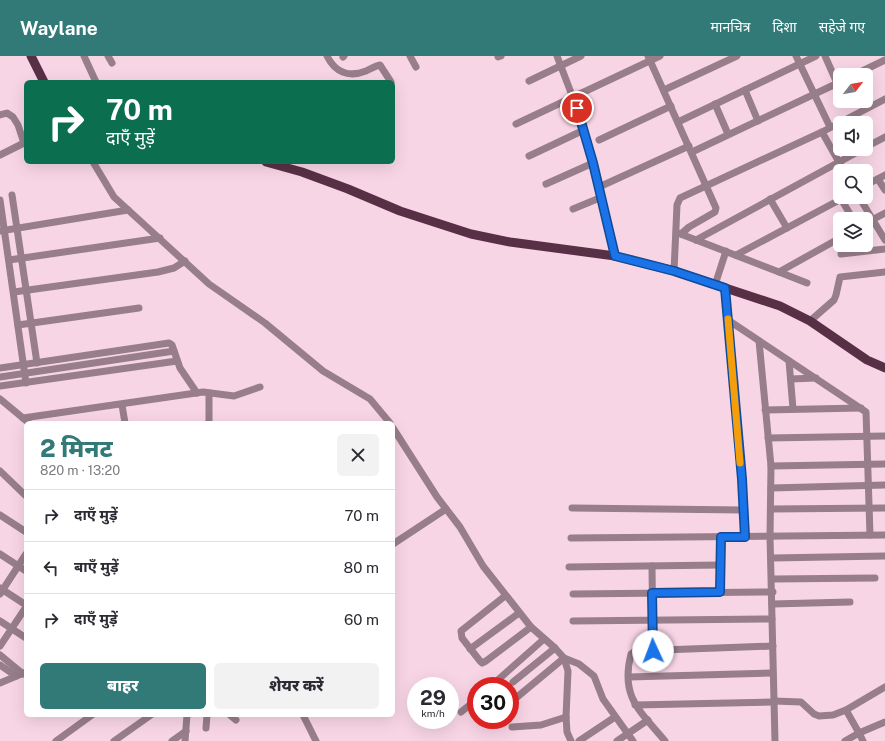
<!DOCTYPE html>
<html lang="hi">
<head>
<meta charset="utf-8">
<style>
	body { margin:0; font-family:"Public Sans","Noto Sans Devanagari",sans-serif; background:#f2f2f3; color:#2b2b33; height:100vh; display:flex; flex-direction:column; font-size:15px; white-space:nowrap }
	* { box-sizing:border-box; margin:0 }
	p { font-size:13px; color:#7c7c81 }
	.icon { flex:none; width:22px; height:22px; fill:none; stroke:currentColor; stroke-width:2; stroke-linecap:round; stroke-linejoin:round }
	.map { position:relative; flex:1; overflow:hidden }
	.drawer { position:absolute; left:24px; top:365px; width:371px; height:296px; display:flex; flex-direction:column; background:#fff; border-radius:6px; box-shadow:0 4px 16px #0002 }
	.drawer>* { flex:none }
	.banner { position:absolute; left:24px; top:24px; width:371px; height:84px; border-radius:6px; box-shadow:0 4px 16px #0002; background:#0b6e4f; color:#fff; overflow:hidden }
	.needle { width:26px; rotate:59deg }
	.buttons { position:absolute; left:833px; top:12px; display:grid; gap:8px }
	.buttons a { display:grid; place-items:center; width:40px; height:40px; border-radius:6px; background:#fff; box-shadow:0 4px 16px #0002; font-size:20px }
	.speed { position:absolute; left:407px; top:621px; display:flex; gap:8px; font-size:20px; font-weight:700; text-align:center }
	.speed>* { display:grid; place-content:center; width:52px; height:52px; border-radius:50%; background:#fff; box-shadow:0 4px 16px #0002; line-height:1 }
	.speed small { font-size:10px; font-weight:400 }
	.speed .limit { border:6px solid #d22; background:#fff; color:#111 }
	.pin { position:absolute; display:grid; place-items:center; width:34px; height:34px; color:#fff; margin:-17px; border:2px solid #fff; border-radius:50%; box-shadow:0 1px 4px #0007 }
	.me { position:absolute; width:44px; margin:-22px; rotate:358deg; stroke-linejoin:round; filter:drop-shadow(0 0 3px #0008) }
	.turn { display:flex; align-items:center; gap:14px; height:84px; padding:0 16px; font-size:18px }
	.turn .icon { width:52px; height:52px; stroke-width:2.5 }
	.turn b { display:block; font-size:28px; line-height:34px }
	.round { display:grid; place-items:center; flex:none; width:42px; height:42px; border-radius:6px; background:#f2f2f3 }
	.summary { display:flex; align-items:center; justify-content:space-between; height:68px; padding:0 16px }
	h1 { font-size:24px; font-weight:800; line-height:30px; color:#317a78 }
	.cta { display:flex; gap:8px; margin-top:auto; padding:8px 16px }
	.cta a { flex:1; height:46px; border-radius:6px; background:#317a78; color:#fff; font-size:16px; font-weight:800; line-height:46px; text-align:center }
	.cta a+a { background:#f2f2f3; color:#2b2b33 }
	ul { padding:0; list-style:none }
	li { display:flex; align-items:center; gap:12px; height:52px; padding:0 16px; border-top:1px solid #e1e1e2 }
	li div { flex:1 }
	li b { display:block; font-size:15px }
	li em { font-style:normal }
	header { display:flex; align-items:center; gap:24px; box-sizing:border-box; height:56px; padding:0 20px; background:#317a78; color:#fff }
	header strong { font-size:19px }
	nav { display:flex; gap:22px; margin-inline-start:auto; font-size:14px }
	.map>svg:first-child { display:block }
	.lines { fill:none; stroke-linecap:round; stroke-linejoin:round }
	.minor { stroke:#977e8a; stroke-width:7 }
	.major { stroke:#583045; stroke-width:9 }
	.route-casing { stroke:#114b97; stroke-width:10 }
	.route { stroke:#1a73e8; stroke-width:7 }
	.slow { stroke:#f59e0b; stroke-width:7 }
</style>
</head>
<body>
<header>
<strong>Waylane</strong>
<nav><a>मानचित्र</a><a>दिशा</a><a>सहेजे गए</a></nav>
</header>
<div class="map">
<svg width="885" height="685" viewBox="0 0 885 685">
	<rect width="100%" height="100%" fill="#f8d5e5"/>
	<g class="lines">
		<!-- minor -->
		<g class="minor">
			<path d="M84 0 96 26"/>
			<path d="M108 0 112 7"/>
			<path d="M327 0C335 16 348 22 366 15 371 13 375 10 380 9L391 26"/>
			<path d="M410 0 416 11"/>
			<path d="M557 0 581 63 615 200"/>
			<path d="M648 0 716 152 715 156 689 171 681 178"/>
			<path d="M796 0 830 71"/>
			<path d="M825 0 837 27"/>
			<path d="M343 1 344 0"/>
			<path d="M498 1 501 0"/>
			<path d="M854 19 885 4"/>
			<path d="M529 25 581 0"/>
			<path d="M664 34 737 0"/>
			<path d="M745 34 758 65"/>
			<path d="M715 48 728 78"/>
			<path d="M0 59 7 57 13 61 18 69 24 87"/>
			<path d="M678 66 816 0"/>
			<path d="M516 68 660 0"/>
			<path d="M822 76 844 115"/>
			<path d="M599 84 671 50"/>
			<path d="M866 91 885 81"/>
			<path d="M692 96 840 26"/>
			<path d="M0 99 26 86"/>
			<path d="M529 100 584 74"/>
			<path d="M93 106 114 141 209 228 265 267 323 315 370 343 390 367"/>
			<path d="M878 123 885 134"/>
			<path d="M546 128 593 107"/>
			<path d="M866 129 885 119"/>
			<path d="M599 131 689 90"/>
			<path d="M12 139 37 307"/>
			<path d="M859 141 885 184"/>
			<path d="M770 143 787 172"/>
			<path d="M841 143 853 163"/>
			<path d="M0 144 26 327"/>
			<path d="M573 153 602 141"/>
			<path d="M866 167 885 157"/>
			<path d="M0 175 128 154"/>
			<path d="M678 177 779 216 840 182"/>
			<path d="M696 184 863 93"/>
			<path d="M841 198 885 193"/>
			<path d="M736 199 845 141"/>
			<path d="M9 204 160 182"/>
			<path d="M674 215 677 149 680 142 822 76 885 43"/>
			<path d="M779 216 807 227"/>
			<path d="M715 229 726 195"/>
			<path d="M725 232 742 423 745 481"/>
			<path d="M14 236 158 216 174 212 185 205"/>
			<path d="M728 264 866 356 870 479"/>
			<path d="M810 265 834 244 836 239 840 221 885 216"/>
			<path d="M18 269 139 252"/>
			<path d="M759 285 771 410 770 481 775 685"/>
			<path d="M789 305 793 353"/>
			<path d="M0 312 169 287 172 289 180 312 197 337"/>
			<path d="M0 321 174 295"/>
			<path d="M791 323 816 322"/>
			<path d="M0 330 177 305"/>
			<path d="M0 343 29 367"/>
			<path d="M122 349 125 367"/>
			<path d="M765 354 861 352"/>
			<path d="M23 362 203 336 234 340 260 331"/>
			<path d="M208 367H209V337"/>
			<path d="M393 372 437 441 460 471 483 510 531 571 555 592 564 602 568 615 566 661 567 676 571 685"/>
			<path d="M768 382 885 380"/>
			<path d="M771 410 885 408"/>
			<path d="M0 415 26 440"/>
			<path d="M771 432 885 429"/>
			<path d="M572 452 743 454"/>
			<path d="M771 453 885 452"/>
			<path d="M0 459 26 476"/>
			<path d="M571 482 885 479"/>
			<path d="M393 488 446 453"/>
			<path d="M0 498 26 515"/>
			<path d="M772 502 885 500"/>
			<path d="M652 510 653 595"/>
			<path d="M569 511 720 509"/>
			<path d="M773 523 875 522"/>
			<path d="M0 532 26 549"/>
			<path d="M720 536 721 481"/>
			<path d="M0 538 26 498"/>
			<path d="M573 538 773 536"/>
			<path d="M505 540 461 575 462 582 480 605 482 607 486 605 531 571"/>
			<path d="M772 548 850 546"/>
			<path d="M0 565 26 582"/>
			<path d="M573 565 772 563"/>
			<path d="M0 590 26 551"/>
			<path d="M470 593 519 557"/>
			<path d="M0 599 23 618"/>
			<path d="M0 609 16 620"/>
			<path d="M629 621 773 617"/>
			<path d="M513 626 555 592"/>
			<path d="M0 627 26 616"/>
			<path d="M491 630 544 583"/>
			<path d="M774 645 801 646 814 658 819 660 833 659 846 654 859 677 885 666"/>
			<path d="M510 647 564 602 579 608 594 620 603 643 633 685"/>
			<path d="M635 649 774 646"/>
			<path d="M846 654 885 631"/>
			<path d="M461 656 476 644"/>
			<path d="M230 659 236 664"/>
			<path d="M303 659 316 685"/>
			<path d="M512 671 541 669 566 661"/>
			<path d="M206 672 207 659"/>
			<path d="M56 685 92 659"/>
			<path d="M114 685 151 659"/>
			<path d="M172 685 186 675"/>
			<path d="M185 685 187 659"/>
			<path d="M579 685 615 661"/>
			<path d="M617 685 648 664"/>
			<path d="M665 685C640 655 620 641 631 598L635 595 773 590"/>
			<path d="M845 685 859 677 863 685"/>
		</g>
		<!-- major -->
		<g class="major">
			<path d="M31 0 44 26"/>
			<path d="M266 106 302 116 348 133 400 155 471 178 510 186 615 200 674 215 780 250 810 265 867 304 885 312"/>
		</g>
	</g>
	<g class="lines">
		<defs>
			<path id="route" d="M577 52 593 107 615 200 674 215 725 232 742 423 745 481H721L720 536 652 537 653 595"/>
		</defs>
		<!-- route casing -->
		<use href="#route" class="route-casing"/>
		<!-- route -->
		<use href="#route" class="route"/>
		<!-- slow -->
		<path class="slow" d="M728 263 740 407"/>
	</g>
</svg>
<div class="buttons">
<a><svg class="needle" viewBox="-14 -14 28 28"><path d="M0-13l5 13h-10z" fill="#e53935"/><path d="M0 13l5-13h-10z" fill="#7c7c81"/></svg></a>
<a><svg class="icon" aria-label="sound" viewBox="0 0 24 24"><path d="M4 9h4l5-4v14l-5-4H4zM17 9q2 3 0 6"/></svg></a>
<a><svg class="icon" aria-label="search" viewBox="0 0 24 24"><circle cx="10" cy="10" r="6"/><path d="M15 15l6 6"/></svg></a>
<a><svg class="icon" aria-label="layers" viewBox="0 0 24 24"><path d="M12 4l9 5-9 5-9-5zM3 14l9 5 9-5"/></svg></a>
</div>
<div class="speed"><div>29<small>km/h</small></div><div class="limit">30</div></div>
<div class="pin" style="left:577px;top:52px;background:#d93025"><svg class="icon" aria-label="arrive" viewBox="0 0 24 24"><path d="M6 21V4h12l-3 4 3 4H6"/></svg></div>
<svg class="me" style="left:653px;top:595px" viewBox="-20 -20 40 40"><circle r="19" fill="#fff"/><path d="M0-13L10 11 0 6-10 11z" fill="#1a73e8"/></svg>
<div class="banner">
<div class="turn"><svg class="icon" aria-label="right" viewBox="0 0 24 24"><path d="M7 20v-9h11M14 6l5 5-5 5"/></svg><div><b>70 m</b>दाएँ मुड़ें</div></div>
</div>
<section class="drawer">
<div class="summary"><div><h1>2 मिनट</h1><p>820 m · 13:20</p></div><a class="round"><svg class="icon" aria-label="close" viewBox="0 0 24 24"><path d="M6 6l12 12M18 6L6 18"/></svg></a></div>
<ul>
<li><svg class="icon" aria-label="right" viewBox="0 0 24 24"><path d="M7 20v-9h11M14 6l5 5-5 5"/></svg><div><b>दाएँ मुड़ें</b></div><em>70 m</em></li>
<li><svg class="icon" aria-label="left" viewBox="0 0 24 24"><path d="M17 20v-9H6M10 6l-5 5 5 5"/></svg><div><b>बाएँ मुड़ें</b></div><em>80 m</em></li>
<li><svg class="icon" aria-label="right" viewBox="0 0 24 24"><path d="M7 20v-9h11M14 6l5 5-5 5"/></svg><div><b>दाएँ मुड़ें</b></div><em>60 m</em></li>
</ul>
<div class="cta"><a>बाहर</a><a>शेयर करें</a></div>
</section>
</div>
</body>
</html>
